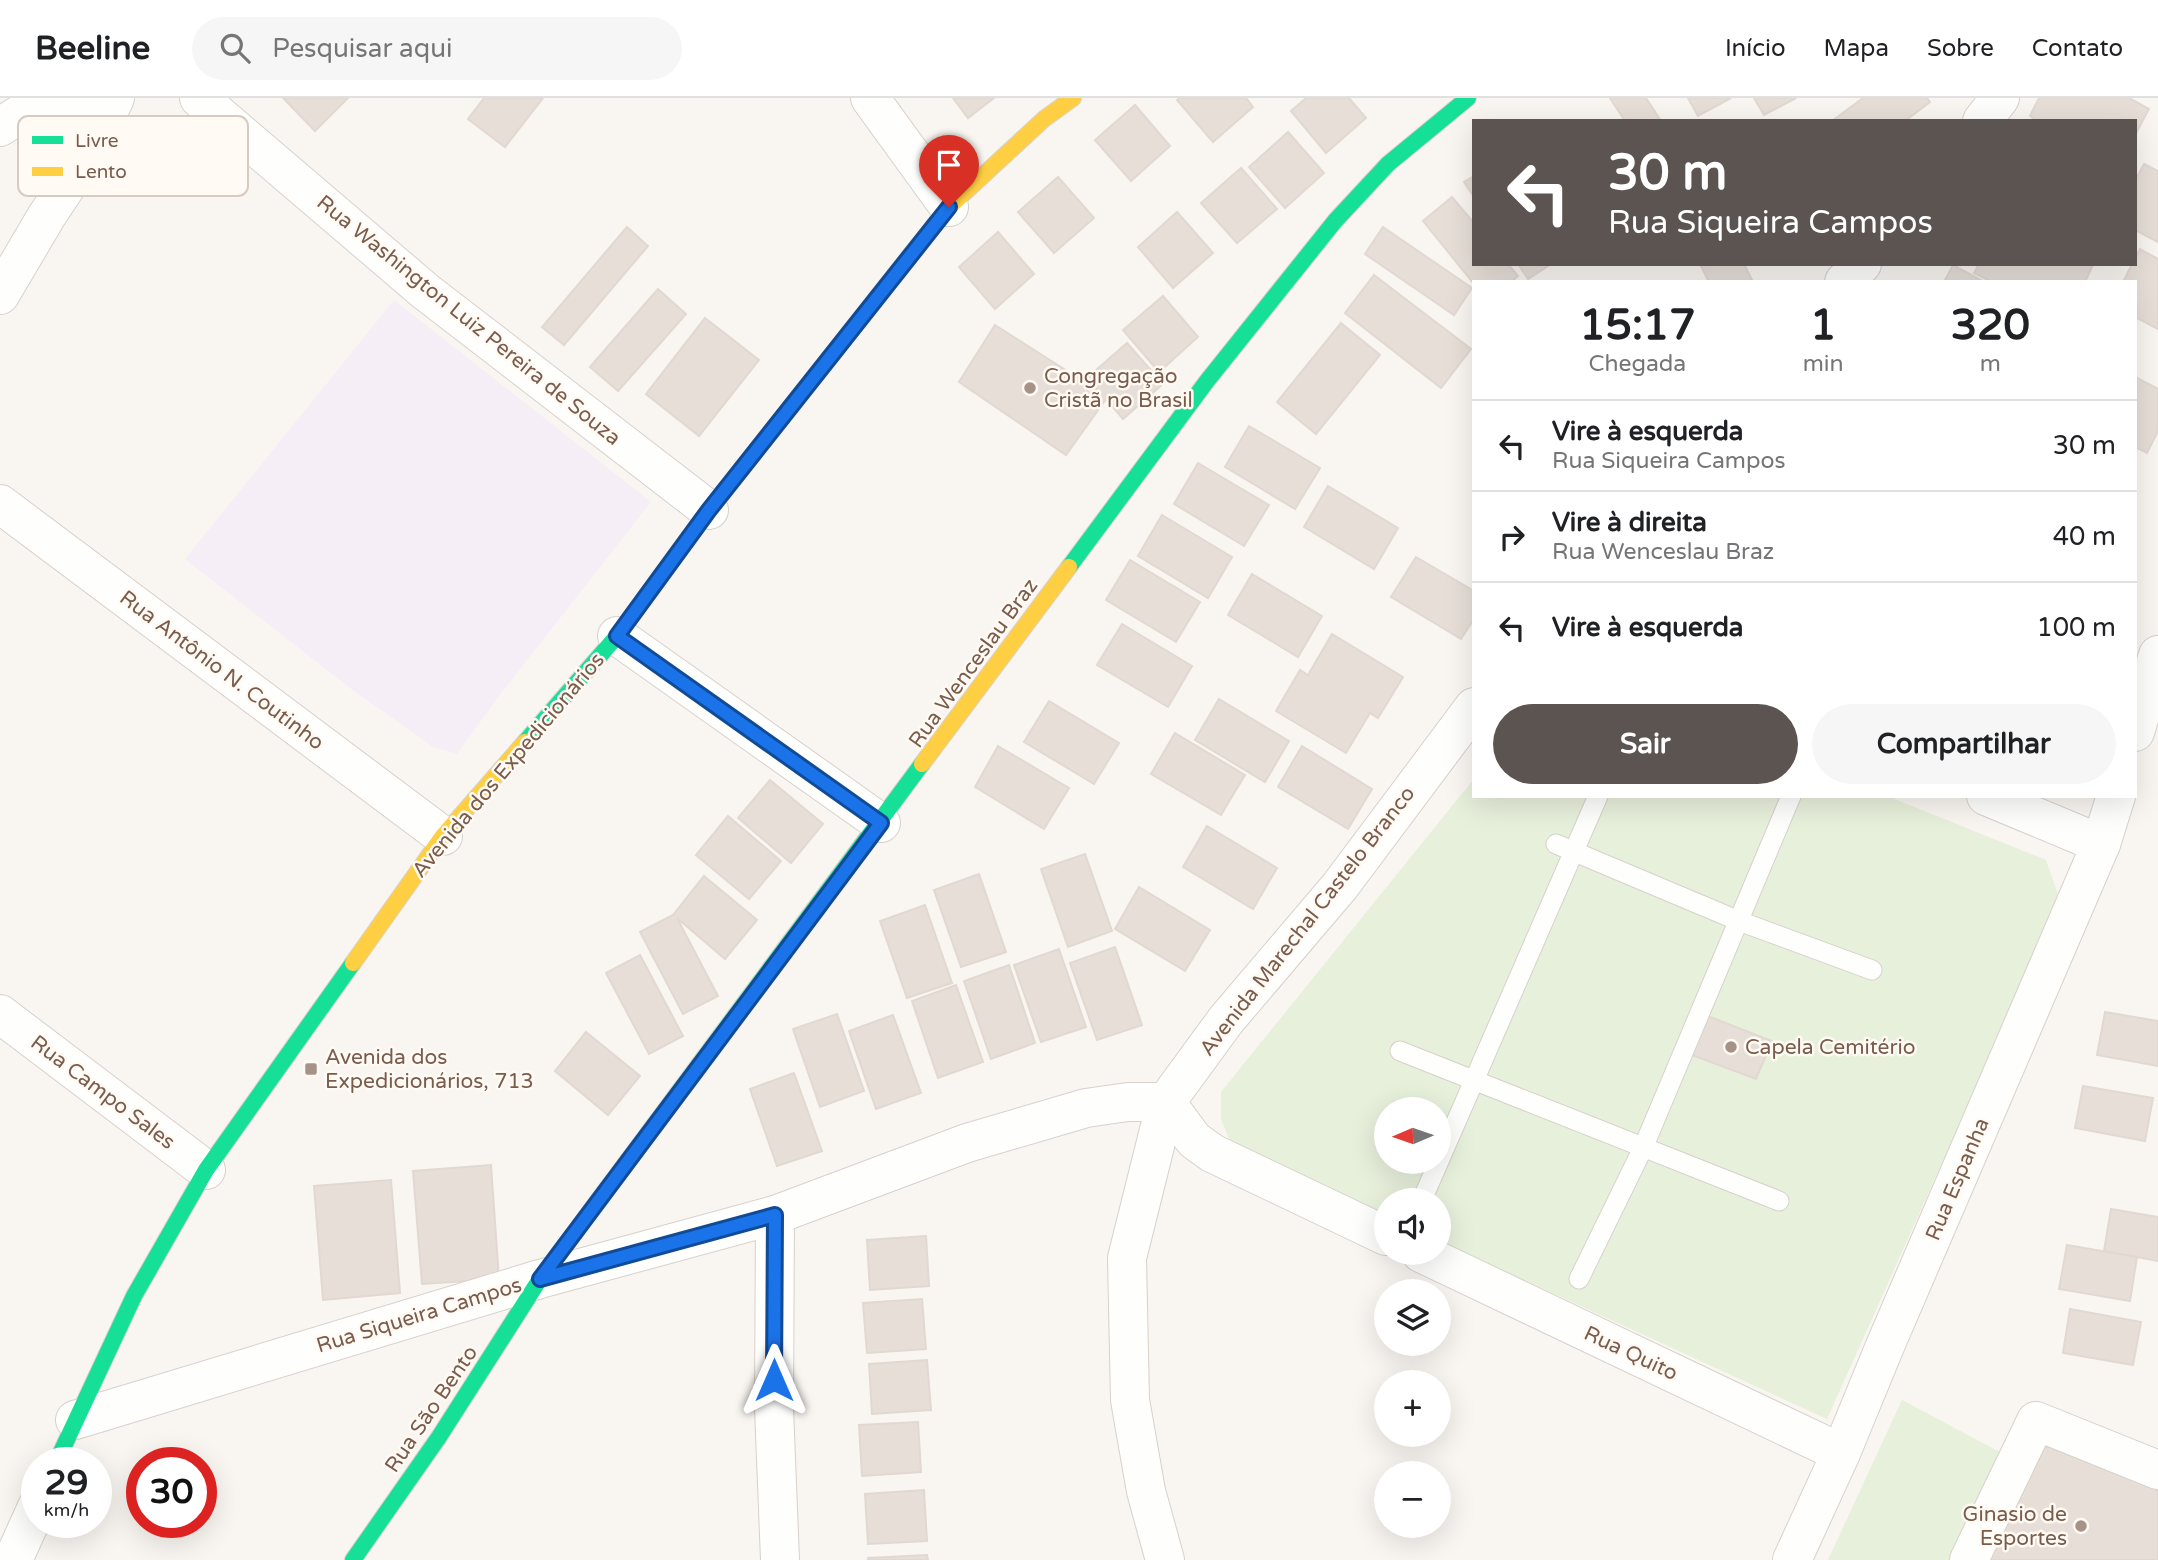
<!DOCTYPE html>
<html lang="pt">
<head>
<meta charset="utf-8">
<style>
	body { margin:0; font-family:"Varela Round",sans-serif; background:#f6f6f6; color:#202124; height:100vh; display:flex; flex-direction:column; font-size:26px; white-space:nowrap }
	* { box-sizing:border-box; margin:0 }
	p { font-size:23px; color:#757577 }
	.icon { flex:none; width:38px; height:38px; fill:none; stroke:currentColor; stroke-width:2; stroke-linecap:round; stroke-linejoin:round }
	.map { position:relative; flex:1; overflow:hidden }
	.panel { position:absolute; left:1472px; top:182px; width:665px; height:518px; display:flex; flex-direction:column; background:#fff; border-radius:0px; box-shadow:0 7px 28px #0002 }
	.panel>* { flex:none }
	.top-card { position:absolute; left:1472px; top:21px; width:665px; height:147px; border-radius:0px; box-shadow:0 7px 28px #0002; background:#5c5450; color:#fff; overflow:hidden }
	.needle { width:46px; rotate:268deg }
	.fabs { position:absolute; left:1374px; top:999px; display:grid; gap:14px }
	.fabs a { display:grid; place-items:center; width:77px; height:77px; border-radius:50%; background:#fff; box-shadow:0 7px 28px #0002; font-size:35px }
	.speed { position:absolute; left:21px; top:1349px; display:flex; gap:14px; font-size:35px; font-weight:700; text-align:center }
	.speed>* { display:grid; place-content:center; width:91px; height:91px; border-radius:50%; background:#fff; box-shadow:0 7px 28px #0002; line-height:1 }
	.speed small { font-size:18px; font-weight:400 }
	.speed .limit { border:10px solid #d22; background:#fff; color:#111 }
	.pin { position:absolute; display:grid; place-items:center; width:60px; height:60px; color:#fff; margin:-72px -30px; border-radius:50% 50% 50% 0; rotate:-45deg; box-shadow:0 0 7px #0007 }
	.pin .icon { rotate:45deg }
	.me { position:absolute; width:77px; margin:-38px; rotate:0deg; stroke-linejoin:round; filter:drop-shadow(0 0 5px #0008) }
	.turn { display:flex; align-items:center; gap:24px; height:147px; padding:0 21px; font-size:32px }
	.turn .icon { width:91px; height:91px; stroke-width:2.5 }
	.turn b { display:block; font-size:49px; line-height:60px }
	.eta { display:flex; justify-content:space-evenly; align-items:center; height:119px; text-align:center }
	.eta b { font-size:42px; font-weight:700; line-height:49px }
	.button { display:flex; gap:14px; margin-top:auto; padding:14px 21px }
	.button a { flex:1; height:80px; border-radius:42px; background:#5c5450; color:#fff; font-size:28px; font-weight:700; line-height:80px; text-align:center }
	.button a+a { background:#f6f6f6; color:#202124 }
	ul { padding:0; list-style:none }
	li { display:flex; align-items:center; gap:21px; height:91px; padding:0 21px; border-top:2px solid #e0e0e0 }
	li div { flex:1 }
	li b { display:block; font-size:26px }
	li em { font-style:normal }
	header { display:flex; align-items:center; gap:42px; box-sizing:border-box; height:98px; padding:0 35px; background:#fff; border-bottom:2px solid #e0e0e0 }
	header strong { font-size:33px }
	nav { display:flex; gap:38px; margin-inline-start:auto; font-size:24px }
	.search { width:490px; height:63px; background:#f6f6f6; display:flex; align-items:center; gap:18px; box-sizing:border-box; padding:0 24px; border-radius:38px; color:#757577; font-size:26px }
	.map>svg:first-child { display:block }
	.education { fill:#f6eef6 }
	.green { fill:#e7f0db; fill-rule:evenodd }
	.building { fill:#e6ded7; stroke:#e2d8d2; stroke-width:2 }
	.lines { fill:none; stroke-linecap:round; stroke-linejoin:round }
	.lane-casing { stroke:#d7d1cb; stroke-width:21 }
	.street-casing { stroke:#d7d1cb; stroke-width:40 }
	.fast-casing { stroke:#d9d2cb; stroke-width:18 }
	.slow-casing { stroke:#d9d2cb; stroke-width:18 }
	.lane { stroke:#fefefd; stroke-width:19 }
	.street { stroke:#fefefd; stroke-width:38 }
	.fast { stroke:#16e098; stroke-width:16 }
	.slow { stroke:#ffcf43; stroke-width:16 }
	.route-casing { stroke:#114b97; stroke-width:18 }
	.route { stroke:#1a73e8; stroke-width:12 }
	.poi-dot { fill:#a69286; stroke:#fffaf3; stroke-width:2.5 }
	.labels { text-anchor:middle; stroke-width:5; stroke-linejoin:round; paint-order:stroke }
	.street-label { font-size:21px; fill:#7a5c4d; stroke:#fffaf3 }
	.poi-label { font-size:21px; fill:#7a5c4d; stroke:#fffaf3; text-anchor:start }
	.key { fill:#fffaf3; stroke:#d7cbc1; stroke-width:2 }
	.key-label { font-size:19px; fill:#7a5c4d }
</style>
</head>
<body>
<header>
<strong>Beeline</strong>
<div class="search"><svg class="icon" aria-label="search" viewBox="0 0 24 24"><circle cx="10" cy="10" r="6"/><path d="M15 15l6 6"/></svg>Pesquisar aqui</div>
<nav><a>Início</a><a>Mapa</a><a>Sobre</a><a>Contato</a></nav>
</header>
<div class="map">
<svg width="2158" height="1462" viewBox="0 0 2158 1462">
	<rect width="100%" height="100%" fill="#f9f5f0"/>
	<!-- education -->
	<path class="education" d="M394 202 651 404 499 598 457 656 433 649 351 591 185 461Z"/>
	<!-- green -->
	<g class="green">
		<path d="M1473 682 1474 698H1887L2046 762 2060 802 1827 1321 1439 1143 1438 1102H1386V1119L1232 1048 1221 1021V994ZM1386 1012H1438V1064H1386Z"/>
		<path d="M1902 1302 2011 1360 1962 1462H1828Z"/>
	</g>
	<!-- building -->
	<g class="building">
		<path d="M283 0H348L315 33Z"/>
		<path d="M484 0H543L505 49 468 21Z"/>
		<path d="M953 0H994L968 20Z"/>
		<path d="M1180 0H1246L1253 9 1213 44 1177 2Z"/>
		<path d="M1306 0H1349L1366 20 1326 55 1291 13Z"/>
		<path d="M1610 0H1646L1661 23H1625Z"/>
		<path d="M1688 0H1731L1698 18Z"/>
		<path d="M1754 0H1796L1764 17Z"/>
		<path d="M1863 0H1927L1930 4 1905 23H1832Z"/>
		<path d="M2039 0H2129L2149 11 2135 37V23H2038L2030 18Z"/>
		<path d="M1135 7 1170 48 1131 83 1095 42Z"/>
		<path d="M1288 34 1324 75 1285 110 1249 69Z"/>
		<path d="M2144 66 2158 73V144L2135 132V83Z"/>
		<path d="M1241 70 1277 111 1237 145 1201 105Z"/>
		<path d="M1474 78V99L1464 84Z"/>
		<path d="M1058 79 1094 120 1054 155 1018 114Z"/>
		<path d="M1452 99 1474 125V166H1508L1518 178 1511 184H1474V186L1423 123Z"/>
		<path d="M1177 114 1213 155 1173 190 1138 149Z"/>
		<path d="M627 129 648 148 564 247 542 229Z"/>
		<path d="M1383 129 1472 190 1454 217 1365 156Z"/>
		<path d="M998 134 1034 176 995 211 959 169Z"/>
		<path d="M2140 151 2158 161V231L2135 219V184H2123L2132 166H2135V161Z"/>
		<path d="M1518 166H1551L1528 181Z"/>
		<path d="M1700 166H1744L1753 184H1709Z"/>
		<path d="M1979 166H2092L2093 167 2085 184H1992L1974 175Z"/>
		<path d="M1953 167 1984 184H1944Z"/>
		<path d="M1374 177 1471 251 1441 290 1345 215Z"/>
		<path d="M658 191 686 216 618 293 590 269Z"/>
		<path d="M1163 198 1198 239 1159 274 1123 232Z"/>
		<path d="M705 220 759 262 699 338 646 296Z"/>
		<path d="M1341 225 1380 257 1316 336 1277 304Z"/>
		<path d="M995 227 1100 294 1088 279 1127 245 1163 286 1123 321 1106 301 1066 357 959 284Z"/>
		<path d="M2135 279 2158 291V333L2147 355 2135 349Z"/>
		<path d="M1249 328 1320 370 1295 411 1225 369Z"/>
		<path d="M1198 365 1269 407 1244 448 1174 406Z"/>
		<path d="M1328 388 1398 430 1374 471 1304 429Z"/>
		<path d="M1162 417 1232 459 1208 500 1138 458Z"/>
		<path d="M1416 459 1474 493V521L1461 541 1391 499Z"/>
		<path d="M1130 462 1200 504 1176 544 1106 502Z"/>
		<path d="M1252 476 1322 518 1298 559 1228 517Z"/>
		<path d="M1122 526 1192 568 1168 609 1097 567Z"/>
		<path d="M1332 536 1403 579 1378 620 1370 615 1346 655 1276 613 1300 572 1308 577Z"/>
		<path d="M1219 601 1289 643 1265 684 1195 642Z"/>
		<path d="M1049 603 1119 645 1094 686 1024 644Z"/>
		<path d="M1175 635 1245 677 1221 717 1151 676Z"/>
		<path d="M998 648 1069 690 1044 731 975 689Z"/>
		<path d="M1302 648 1372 691 1348 731 1278 689Z"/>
		<path d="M770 682 823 726 791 765 738 720Z"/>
		<path d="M728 718 781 763 749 801 696 757Z"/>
		<path d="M1207 728 1277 770 1253 811 1183 769Z"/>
		<path d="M1085 756 1112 833 1068 849 1041 771Z"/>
		<path d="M979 776 1006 854 961 869 934 792Z"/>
		<path d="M704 778 757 822 725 861 677 820 718 898 683 916 640 834 673 817Z"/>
		<path d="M1139 789 1210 832 1185 873 1115 831Z"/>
		<path d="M925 807 952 885 907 900 880 823Z"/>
		<path d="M1115 849 1142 927 1097 942 1070 865Z"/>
		<path d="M1059 851 1086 929 1041 944 1014 867Z"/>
		<path d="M640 857 683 938 649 956 606 875Z"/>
		<path d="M1009 867 1035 945 991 961 964 883Z"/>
		<path d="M956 887 983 964 938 980 912 903Z"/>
		<path d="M2105 914 2158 923V968L2097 957Z"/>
		<path d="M837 916 864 993 820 1009 793 931Z"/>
		<path d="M893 917 921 995 876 1011 849 933Z"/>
		<path d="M1705 917 1772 943 1756 981 1689 956Z"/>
		<path d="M586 934 640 978 608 1017 555 973Z"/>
		<path d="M794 975 822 1053 777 1068 750 991Z"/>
		<path d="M2083 988 2153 1000 2145 1043 2075 1030Z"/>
		<path d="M491 1067 499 1181 422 1186 413 1073Z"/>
		<path d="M391 1082 400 1195 323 1202 314 1088Z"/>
		<path d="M2111 1111 2158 1119V1163L2104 1153Z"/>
		<path d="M926 1138 929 1188 870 1192 867 1142Z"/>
		<path d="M2067 1147 2137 1159 2130 1203 2059 1191Z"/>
		<path d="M922 1201 926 1251 867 1255 863 1205Z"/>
		<path d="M2070 1211 2141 1224 2133 1267 2063 1255Z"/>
		<path d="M927 1262 931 1312 872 1316 869 1266Z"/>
		<path d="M918 1324 921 1374 862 1378 859 1327Z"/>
		<path d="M2047 1345 2158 1393V1462H1987Z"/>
		<path d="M924 1392 927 1443 868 1446 865 1396Z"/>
		<path d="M927 1457 928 1462H868V1460Z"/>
	</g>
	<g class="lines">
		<defs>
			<g id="lane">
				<path d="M1556 746 1739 823 1872 872"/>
				<path d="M1400 953 1779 1103"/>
				<path d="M1422 1102 1598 698"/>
				<path d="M1579 1181 1643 1050 1791 698"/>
			</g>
			<g id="street">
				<path d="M199 0 425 193 709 412"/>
				<path d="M870 0 949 109"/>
				<path d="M1982 23 2000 0"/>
				<path d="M0 29 33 8 81 0"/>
				<path d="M1844 184 1862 166"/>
				<path d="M0 197 46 119 89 54 115 0"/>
				<path d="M0 406 443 738"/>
				<path d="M617 538 881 725"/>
				<path d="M2135 634 2158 557"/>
				<path d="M1986 698 2101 746"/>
				<path d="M0 916 206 1072"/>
				<path d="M1166 1004 1194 1042 1212 1055 1386 1138"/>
				<path d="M775 1117 774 1310 780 1462"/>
				<path d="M1421 1155 1841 1355"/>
				<path d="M75 1322 540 1181 775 1117 967 1045 1086 1010 1128 1004H1166"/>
				<path d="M13 1462 37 1409"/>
				<path d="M1165 1462 1146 1393 1130 1302 1127 1160 1166 1004 1226 922 1340 788 1474 609"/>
				<path d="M1792 1462 1841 1355 1885 1248 2101 746 2116 698"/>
				<path d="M1969 1462 2036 1323 2158 1372"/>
			</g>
			<g id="fast">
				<path d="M1069 469 1207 283 1335 123 1388 66 1468 0"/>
				<path d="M525 644 617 538 709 412 935 126"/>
				<path d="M56 1365 134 1198 206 1072 353 865"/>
				<path d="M353 1462 439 1339 540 1181 922 666"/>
			</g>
			<g id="slow">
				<path d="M935 126 949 109 1044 21 1073 0"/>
				<path d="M922 666 1069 469"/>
				<path d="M353 865 443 738 525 644"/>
			</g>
		</defs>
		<!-- lane casing -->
		<use href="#lane" class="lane-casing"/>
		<!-- street casing -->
		<use href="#street" class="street-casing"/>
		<!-- fast casing -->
		<use href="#fast" class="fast-casing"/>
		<!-- slow casing -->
		<use href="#slow" class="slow-casing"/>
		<!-- lane -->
		<use href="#lane" class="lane"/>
		<!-- street -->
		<use href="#street" class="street"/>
		<!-- fast -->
		<use href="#fast" class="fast"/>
		<!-- slow -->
		<use href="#slow" class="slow"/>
	</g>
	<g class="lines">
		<defs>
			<path id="route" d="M774 1282 775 1117 540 1181 881 725 617 538 709 412 949 109"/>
		</defs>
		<!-- route casing -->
		<use href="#route" class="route-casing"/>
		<!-- route -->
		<use href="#route" class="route"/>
	</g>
	<!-- markers -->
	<g class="poi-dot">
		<circle cx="1030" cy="290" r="7"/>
		<circle cx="1731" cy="949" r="7"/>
		<rect x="304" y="964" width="14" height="14" rx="3.5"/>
		<circle cx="2081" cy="1428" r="7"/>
	</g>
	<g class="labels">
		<!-- street labels -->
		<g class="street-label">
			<text transform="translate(469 222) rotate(39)" y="7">Rua Washington Luiz Pereira de Souza</text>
			<text transform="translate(973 565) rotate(-54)" y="7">Rua Wenceslau Braz</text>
			<text transform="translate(222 572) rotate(37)" y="7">Rua Antônio N. Coutinho</text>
			<text transform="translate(508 667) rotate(-50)" y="7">Avenida dos Expedicionários</text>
			<text transform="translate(1307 823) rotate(-52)" y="7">Avenida Marechal Castelo Branco</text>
			<text transform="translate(103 994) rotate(37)" y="7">Rua Campo Sales</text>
			<text transform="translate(1957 1081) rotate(-67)" y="7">Rua Espanha</text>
			<text transform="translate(419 1217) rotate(-17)" y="7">Rua Siqueira Campos</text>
			<text transform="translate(1631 1255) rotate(25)" y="7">Rua Quito</text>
			<text transform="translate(431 1311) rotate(-56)" y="7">Rua São Bento</text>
		</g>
		<!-- poi labels -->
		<g class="poi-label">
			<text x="1044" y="285">Congregação<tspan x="1044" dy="24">Cristã no Brasil</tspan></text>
			<text x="1745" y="956">Capela Cemitério</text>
			<text x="325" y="966">Avenida dos<tspan x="325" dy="24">Expedicionários, 713</tspan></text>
			<text x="2067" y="1423" text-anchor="end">Ginasio de<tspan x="2067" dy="24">Esportes</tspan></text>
		</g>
	</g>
	<!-- legend -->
	<rect x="18" y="18" width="230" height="80" rx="10" class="key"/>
	<rect x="32" y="38" width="31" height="8" fill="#16e098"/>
	<rect x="32" y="69" width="31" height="9" fill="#ffcf43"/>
	<g class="key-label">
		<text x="75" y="49">Livre</text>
		<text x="75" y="80">Lento</text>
	</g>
</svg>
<div class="fabs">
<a><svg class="needle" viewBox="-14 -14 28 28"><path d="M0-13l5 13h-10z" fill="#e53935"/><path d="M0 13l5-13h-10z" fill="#757577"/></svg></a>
<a><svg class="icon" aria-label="sound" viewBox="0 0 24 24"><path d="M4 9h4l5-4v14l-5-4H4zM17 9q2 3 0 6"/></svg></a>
<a><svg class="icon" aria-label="layers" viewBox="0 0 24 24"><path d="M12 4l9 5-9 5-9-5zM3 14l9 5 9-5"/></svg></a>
<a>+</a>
<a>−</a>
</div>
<div class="speed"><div>29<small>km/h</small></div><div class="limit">30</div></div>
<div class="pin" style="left:949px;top:109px;background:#d93025"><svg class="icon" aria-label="arrive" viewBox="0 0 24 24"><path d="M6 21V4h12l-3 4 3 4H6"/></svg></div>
<svg class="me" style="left:774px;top:1282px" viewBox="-20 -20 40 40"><path d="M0-17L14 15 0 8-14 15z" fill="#1a73e8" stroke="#fff" stroke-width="4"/></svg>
<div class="top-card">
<div class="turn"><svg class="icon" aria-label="left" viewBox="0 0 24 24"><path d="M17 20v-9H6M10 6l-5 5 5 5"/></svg><div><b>30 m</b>Rua Siqueira Campos</div></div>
</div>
<section class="panel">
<div class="eta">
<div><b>15:17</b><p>Chegada</p></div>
<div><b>1</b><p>min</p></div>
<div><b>320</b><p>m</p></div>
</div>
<ul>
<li><svg class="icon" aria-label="left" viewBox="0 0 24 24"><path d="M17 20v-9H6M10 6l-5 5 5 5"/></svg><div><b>Vire à esquerda</b><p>Rua Siqueira Campos</p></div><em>30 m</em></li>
<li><svg class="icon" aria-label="right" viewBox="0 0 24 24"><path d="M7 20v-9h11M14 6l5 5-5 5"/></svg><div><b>Vire à direita</b><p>Rua Wenceslau Braz</p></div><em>40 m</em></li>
<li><svg class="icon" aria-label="left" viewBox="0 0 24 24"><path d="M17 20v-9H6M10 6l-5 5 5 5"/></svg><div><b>Vire à esquerda</b></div><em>100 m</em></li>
</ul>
<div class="button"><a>Sair</a><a>Compartilhar</a></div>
</section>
</div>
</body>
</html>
